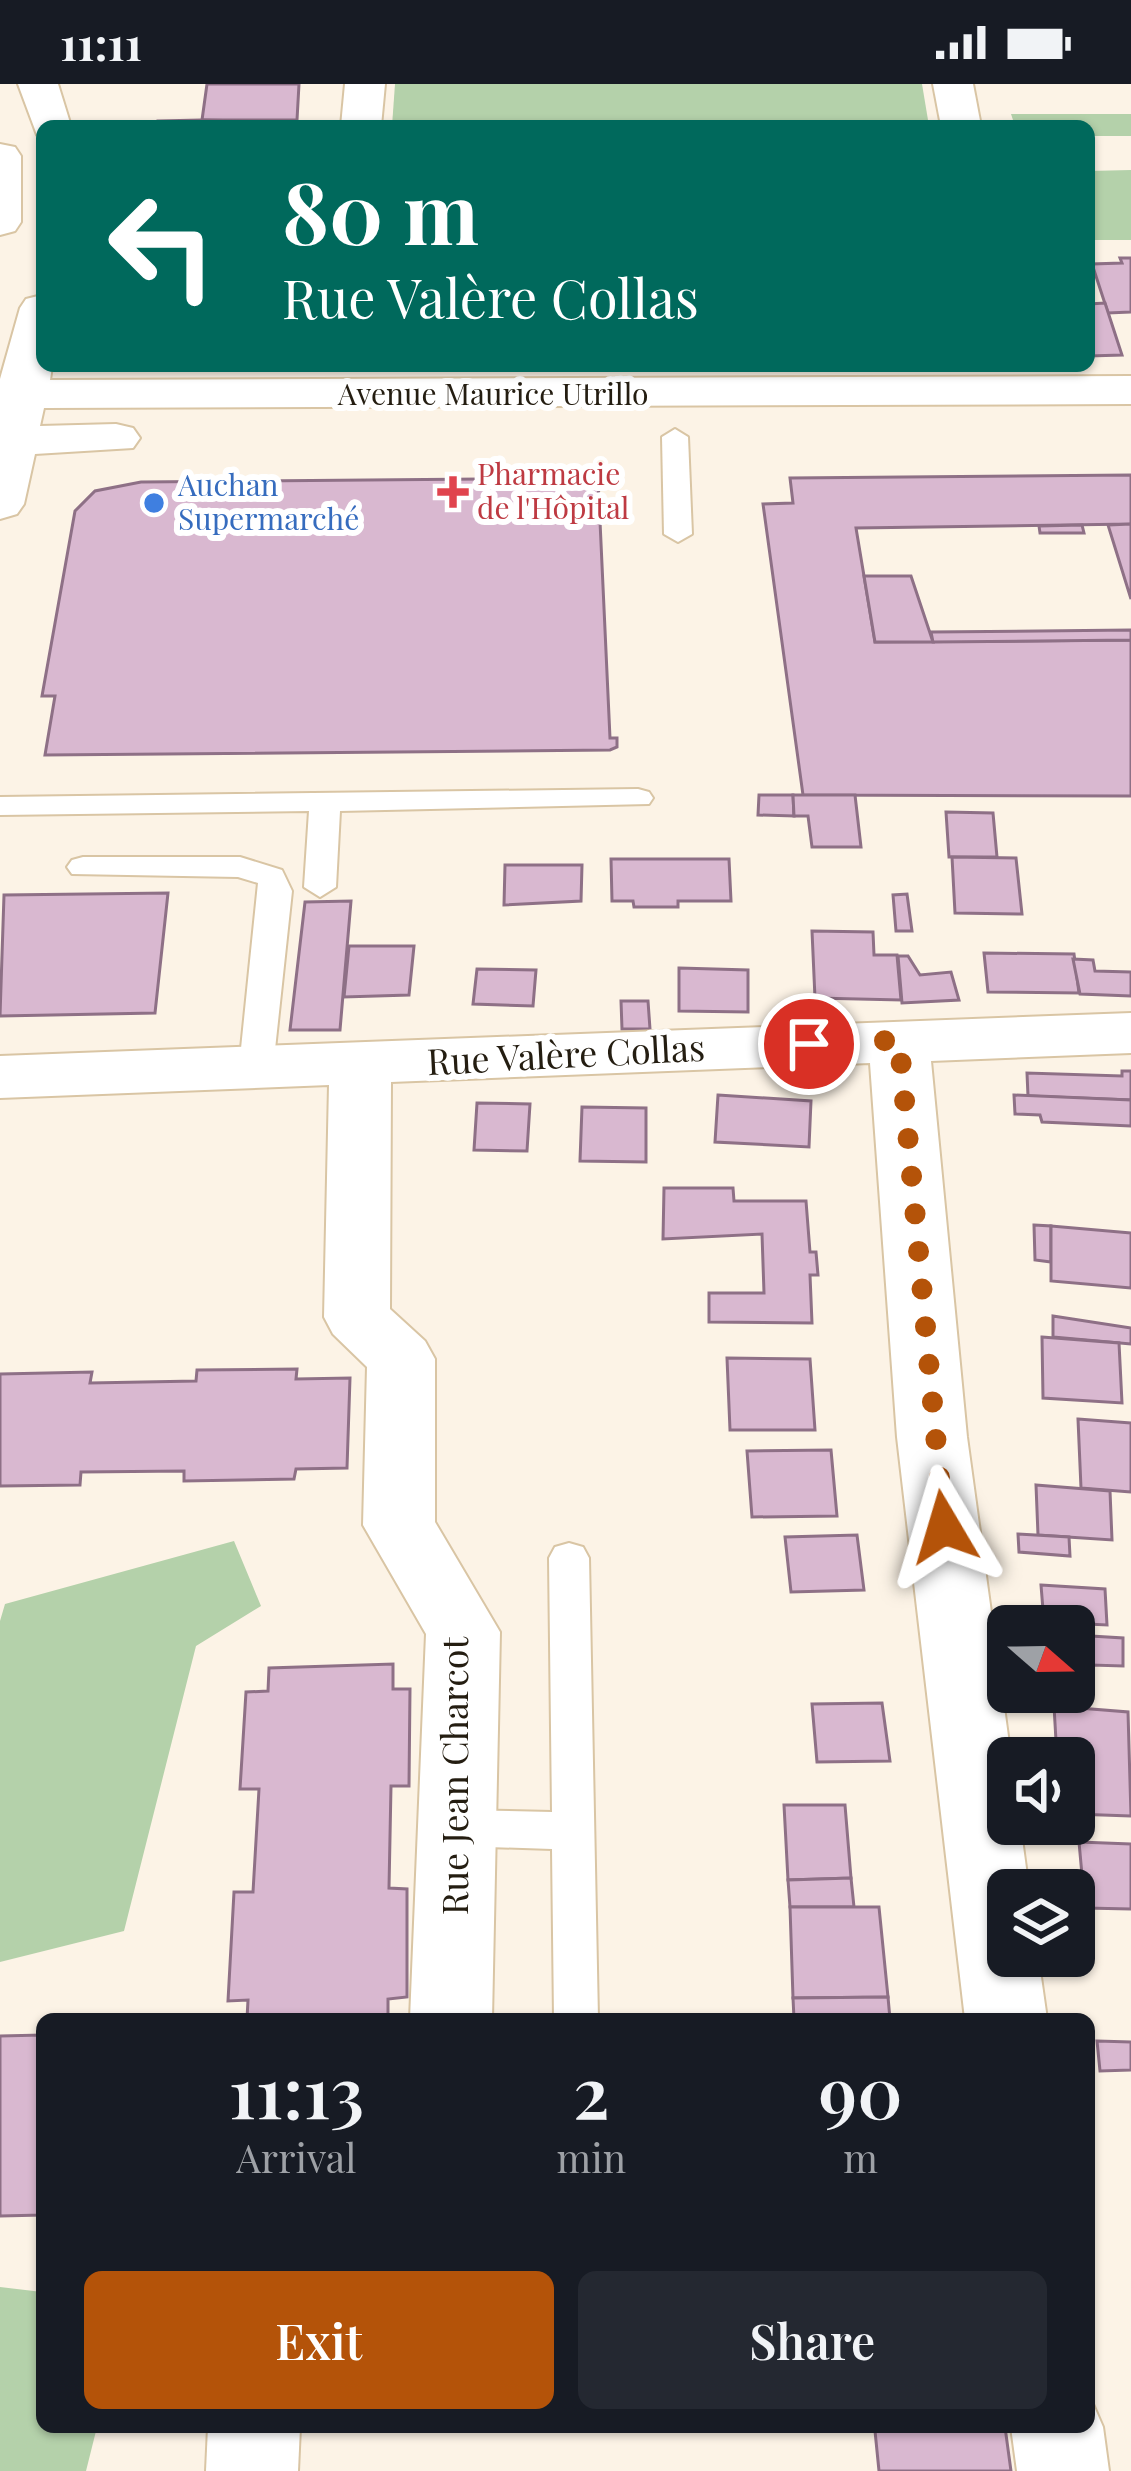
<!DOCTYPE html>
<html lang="en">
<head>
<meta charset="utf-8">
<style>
	body { margin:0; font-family:"Playfair Display",serif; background:#242831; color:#f1f3f6; height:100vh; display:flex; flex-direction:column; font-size:45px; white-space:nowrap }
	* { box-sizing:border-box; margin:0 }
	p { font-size:39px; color:#9ea1a6 }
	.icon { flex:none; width:66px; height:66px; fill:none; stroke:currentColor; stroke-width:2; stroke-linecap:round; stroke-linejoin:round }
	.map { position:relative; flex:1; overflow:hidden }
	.sheet { position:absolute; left:36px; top:1929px; width:1059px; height:420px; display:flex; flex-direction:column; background:#171b24; border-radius:18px; box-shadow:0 3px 9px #0004 }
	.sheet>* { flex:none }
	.guide { position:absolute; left:36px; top:36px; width:1059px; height:252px; border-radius:18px; box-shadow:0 3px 9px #0004; background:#00695c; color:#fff; overflow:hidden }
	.needle { width:78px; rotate:110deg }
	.tools { position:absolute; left:987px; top:1521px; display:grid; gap:24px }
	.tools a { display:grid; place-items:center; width:108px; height:108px; border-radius:18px; background:#171b24; box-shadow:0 3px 9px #0004; font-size:60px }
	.pin { position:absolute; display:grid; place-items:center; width:102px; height:102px; color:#fff; margin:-51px; border:6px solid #fff; border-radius:50%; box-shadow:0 3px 12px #0007 }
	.me { position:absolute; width:132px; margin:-66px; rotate:353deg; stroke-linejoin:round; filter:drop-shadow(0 0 9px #0008) }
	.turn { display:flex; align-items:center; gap:42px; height:252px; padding:0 48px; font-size:54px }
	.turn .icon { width:156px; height:156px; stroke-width:2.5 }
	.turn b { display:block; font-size:84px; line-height:102px }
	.eta { display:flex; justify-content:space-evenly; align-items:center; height:204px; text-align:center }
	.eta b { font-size:72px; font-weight:600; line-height:84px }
	.primary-button { display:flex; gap:24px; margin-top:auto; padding:24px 48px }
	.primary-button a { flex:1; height:138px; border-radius:18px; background:#b45309; color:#fff; font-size:48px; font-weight:600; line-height:138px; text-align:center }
	.primary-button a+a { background:#242831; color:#f1f3f6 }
	.status { display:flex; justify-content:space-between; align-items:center; height:84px; padding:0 60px; background:#171b24; direction:ltr }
	.status svg { height:33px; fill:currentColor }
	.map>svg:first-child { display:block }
	.green { fill:#b4d1aa }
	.building { fill:#d9b8d0; stroke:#8e7086; stroke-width:3 }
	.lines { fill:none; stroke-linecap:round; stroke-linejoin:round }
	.service-casing { stroke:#d9c5a4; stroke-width:4 }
	.minor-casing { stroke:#d9c5a4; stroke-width:4 }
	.tertiary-casing { stroke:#d9c5a4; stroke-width:4 }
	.service { fill:#fff; fill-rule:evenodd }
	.minor { fill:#fff; fill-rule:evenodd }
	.tertiary { fill:#fff; fill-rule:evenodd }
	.route { stroke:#b45309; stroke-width:21; stroke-dasharray:0 37.8 }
	.health-dot { fill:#e0444e; stroke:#fff; stroke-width:4.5 }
	.shop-dot { fill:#3f7fe0; stroke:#fff; stroke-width:4.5 }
	.labels { text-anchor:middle; stroke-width:12; stroke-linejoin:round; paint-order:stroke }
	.far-street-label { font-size:30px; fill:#241d11; stroke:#fff }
	.far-health-label { font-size:30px; fill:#be3a42; stroke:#fff; text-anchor:start }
	.far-shop-label { font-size:30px; fill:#366cbe; stroke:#fff; text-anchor:start }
	.street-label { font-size:36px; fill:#241d11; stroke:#fff }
</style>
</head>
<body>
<div class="status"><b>11:11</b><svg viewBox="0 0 49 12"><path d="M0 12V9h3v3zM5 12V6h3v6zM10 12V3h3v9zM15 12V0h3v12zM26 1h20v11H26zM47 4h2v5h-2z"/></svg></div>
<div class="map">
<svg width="1131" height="2387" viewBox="0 0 1131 2387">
	<rect width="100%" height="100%" fill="#fcf3e6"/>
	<!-- green -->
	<g class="green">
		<path d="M395 0H922L929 42H392Z"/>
		<path d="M1011 30H1131V52H1089V42H1015Z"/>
		<path d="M1131 86V156H1089V87Z"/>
		<path d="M234 1457 261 1522 196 1562 124 1847 0 1878V1537L5 1520Z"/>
		<path d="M0 2203 42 2208V2343H97L86 2387H0Z"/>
	</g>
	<!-- building -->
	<g class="building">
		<path d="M207 0H299L297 36H202Z"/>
		<path d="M158 37 202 36 242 37 241 42H158Z"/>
		<path d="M1120 174H1131V228L1108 229 1092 180 1122 179Z"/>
		<path d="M1105 219 1122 271 1089 272V220Z"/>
		<path d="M1131 391V440L856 444 875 558 1131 556V712L803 711 763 420 793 419 790 394Z"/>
		<path d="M598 394 610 654H617V663L610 666 45 671 55 612H42L75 427 95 407 141 398Z"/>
		<path d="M1131 440V515L1108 441Z"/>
		<path d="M1082 441 1084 449H1040L1039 442Z"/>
		<path d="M864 492H911L933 558H875Z"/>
		<path d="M1131 546V556L933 558 931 548Z"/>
		<path d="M759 711H793L794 732 758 731Z"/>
		<path d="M793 711H855L861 763H812L808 732H794Z"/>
		<path d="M946 728 993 729 997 773H949Z"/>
		<path d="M952 773 1016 774 1022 830 955 829Z"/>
		<path d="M611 775H729L731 817H678V823H634L633 817H612Z"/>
		<path d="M505 781H582L581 817 504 821Z"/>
		<path d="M168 809 155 929 0 932 4 811Z"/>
		<path d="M907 810 912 847H896L893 811Z"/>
		<path d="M351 817 340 946H290L305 818Z"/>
		<path d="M812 847 873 848 874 871H897L901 916 815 914Z"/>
		<path d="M349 862H414L409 911 344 913Z"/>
		<path d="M984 869 1074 870 1079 909 988 908Z"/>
		<path d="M898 872H908L920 891 951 888 959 916 902 919Z"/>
		<path d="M1073 875 1093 876 1095 887 1131 888V912L1080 910Z"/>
		<path d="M679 884 748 886V928L679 927Z"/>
		<path d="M477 885 536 886 533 922 473 920Z"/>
		<path d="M621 917H648L650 945H622Z"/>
		<path d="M1122 987H1131V1016L1028 1012 1027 989 1122 992Z"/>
		<path d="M718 1011 811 1017 809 1063 715 1058Z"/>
		<path d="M1014 1011 1131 1016V1042L1042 1038 1040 1031 1015 1030Z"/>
		<path d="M477 1019 530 1020 527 1067 474 1066Z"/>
		<path d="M582 1023 646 1024V1078L580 1077Z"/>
		<path d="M664 1104H733L734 1117H806L810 1168H816L818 1191H810L812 1239 709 1238V1209H764L762 1150 663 1155Z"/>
		<path d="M1034 1141 1051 1142V1178L1035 1176Z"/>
		<path d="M1051 1142 1131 1149V1204L1051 1197Z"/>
		<path d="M1053 1232 1131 1244V1260L1053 1253Z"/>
		<path d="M1042 1253 1119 1259 1122 1319 1043 1314Z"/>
		<path d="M727 1274 810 1275 815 1346H730Z"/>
		<path d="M297 1285 296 1295 350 1294 347 1384 296 1385 294 1395 184 1397V1387L81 1388 80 1401 0 1402V1290L92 1288 90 1299 196 1297 197 1286Z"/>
		<path d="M1078 1335 1131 1339V1408L1081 1404Z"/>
		<path d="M831 1366 837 1432 752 1433 747 1367Z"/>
		<path d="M1036 1401 1110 1407 1112 1456 1038 1451Z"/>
		<path d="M1018 1450 1069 1453 1070 1472 1019 1468Z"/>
		<path d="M857 1451 864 1506 791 1508 785 1453Z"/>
		<path d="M1041 1501 1105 1505 1107 1541 1044 1538Z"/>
		<path d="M1074 1551 1123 1554V1582L1091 1581 1090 1591 1074 1590Z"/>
		<path d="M393 1580V1605H410L409 1702H391L389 1804 407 1805V1913L388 1915V1935H247L248 1916 228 1917 234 1808H253L259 1705H240L246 1608 268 1607 269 1584Z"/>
		<path d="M882 1619 890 1677 817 1678 812 1620Z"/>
		<path d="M1054 1622 1128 1628 1131 1732 1074 1730V1674H1057Z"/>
		<path d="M784 1721H845L851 1794 788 1796Z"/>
		<path d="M1079 1758 1131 1760V1825L1085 1824Z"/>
		<path d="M851 1794 854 1823H790L788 1796Z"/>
		<path d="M790 1823H879L888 1913 793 1914Z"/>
		<path d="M888 1913 890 1935H794L793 1914Z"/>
		<path d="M42 1951V2131L0 2132V1952Z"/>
		<path d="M1097 1957 1131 1958V1986L1100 1987Z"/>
		<path d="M1005 2343 1011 2387H879L875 2347Z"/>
	</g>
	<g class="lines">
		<defs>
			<g id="service">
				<path d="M675 345 688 353 692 450 678 458 664 450 662 353Z"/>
				<path d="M638 705 649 708 653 714 649 720 340 727 336 803 320 813 304 803 309 727 0 731V713Z"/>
				<path d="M83 773H240L282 786 292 807 273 984 268 992H244L239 984 258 799 238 793 72 790 67 783 72 776Z"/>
				<path d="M569 1459 583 1463 589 1474 598 1935H554L552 1765 457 1762 442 1757 436 1744 442 1731 457 1726 552 1728 549 1474 555 1463Z"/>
			</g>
			<g id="minor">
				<path d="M345 0H385L381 42H341Z"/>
				<path d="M933 0H973L981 42H941Z"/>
				<path d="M1131 929V969L931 977 967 1353 1011 1674 1008 1740H1020L1029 1806H1008V1872H1038L1047 1935H965L897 1353 870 979 391 998 390 1225 425 1257 435 1275V1438L500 1548 492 1935H410L426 1550 363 1441 367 1283 333 1250 324 1233 329 1001 0 1014V972Z"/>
				<path d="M1089 2311 1103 2343 1109 2387H1017L1011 2343H1089Z"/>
				<path d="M208 2343H300L298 2387H206Z"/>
			</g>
			<g id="tertiary">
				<path d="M18 0H58L71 42H42V52L37 51Z"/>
				<path d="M0 60 15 63 21 72V138L15 147 0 151Z"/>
				<path d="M42 211V282H52L50 296 1131 292V320L44 324 40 342 116 340 133 344 140 354 133 364 35 370 24 420 17 430 0 435V295L20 224 26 215Z"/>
			</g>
		</defs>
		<!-- service casing -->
		<use href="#service" class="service-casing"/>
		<!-- minor casing -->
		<use href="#minor" class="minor-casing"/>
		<!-- tertiary casing -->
		<use href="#tertiary" class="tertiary-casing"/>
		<!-- service -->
		<use href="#service" class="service"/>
		<!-- minor -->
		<use href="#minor" class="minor"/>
		<!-- tertiary -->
		<use href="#tertiary" class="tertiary"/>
	</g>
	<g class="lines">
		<!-- route -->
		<path class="route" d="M809 960 899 956 944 1443"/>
	</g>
	<!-- markers -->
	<path class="health-dot" d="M447 390h12v12h12v12h-12v12h-12v-12h-12v-12h12z"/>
	<circle class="shop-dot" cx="154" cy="419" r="12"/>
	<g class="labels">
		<!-- far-street labels -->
		<g class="far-street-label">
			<text x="493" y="321">Avenue Maurice Utrillo</text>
		</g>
		<!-- far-health labels -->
		<g class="far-health-label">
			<text x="477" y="401">Pharmacie<tspan x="477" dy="34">de l'Hôpital</tspan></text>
		</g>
		<!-- far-shop labels -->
		<g class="far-shop-label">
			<text x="178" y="412">Auchan<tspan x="178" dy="34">Supermarché</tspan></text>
		</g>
		<!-- street labels -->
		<g class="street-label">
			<text transform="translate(566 971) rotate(-3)" y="13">Rue Valère Collas</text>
			<text transform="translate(455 1692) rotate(-90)" y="13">Rue Jean Charcot</text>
		</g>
	</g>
</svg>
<div class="tools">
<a><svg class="needle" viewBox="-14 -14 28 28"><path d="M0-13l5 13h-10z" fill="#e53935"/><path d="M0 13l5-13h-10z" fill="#9ea1a6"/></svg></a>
<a><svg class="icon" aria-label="sound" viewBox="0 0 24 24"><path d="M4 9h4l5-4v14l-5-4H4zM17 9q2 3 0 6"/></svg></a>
<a><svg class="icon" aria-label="layers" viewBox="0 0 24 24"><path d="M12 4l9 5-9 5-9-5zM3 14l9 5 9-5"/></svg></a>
</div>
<div class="pin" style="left:809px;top:960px;background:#d93025"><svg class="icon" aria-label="arrive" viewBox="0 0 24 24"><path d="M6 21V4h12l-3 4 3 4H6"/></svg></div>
<svg class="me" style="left:944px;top:1443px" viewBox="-20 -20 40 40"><path d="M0-17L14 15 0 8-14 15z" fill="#b45309" stroke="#fff" stroke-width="4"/></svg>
<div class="guide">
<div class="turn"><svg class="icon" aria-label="left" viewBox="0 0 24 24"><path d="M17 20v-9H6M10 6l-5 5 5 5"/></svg><div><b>80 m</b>Rue Valère Collas</div></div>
</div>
<section class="sheet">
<div class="eta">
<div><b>11:13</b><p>Arrival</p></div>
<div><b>2</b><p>min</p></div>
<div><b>90</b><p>m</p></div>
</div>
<div class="primary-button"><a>Exit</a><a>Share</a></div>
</section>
</div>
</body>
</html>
